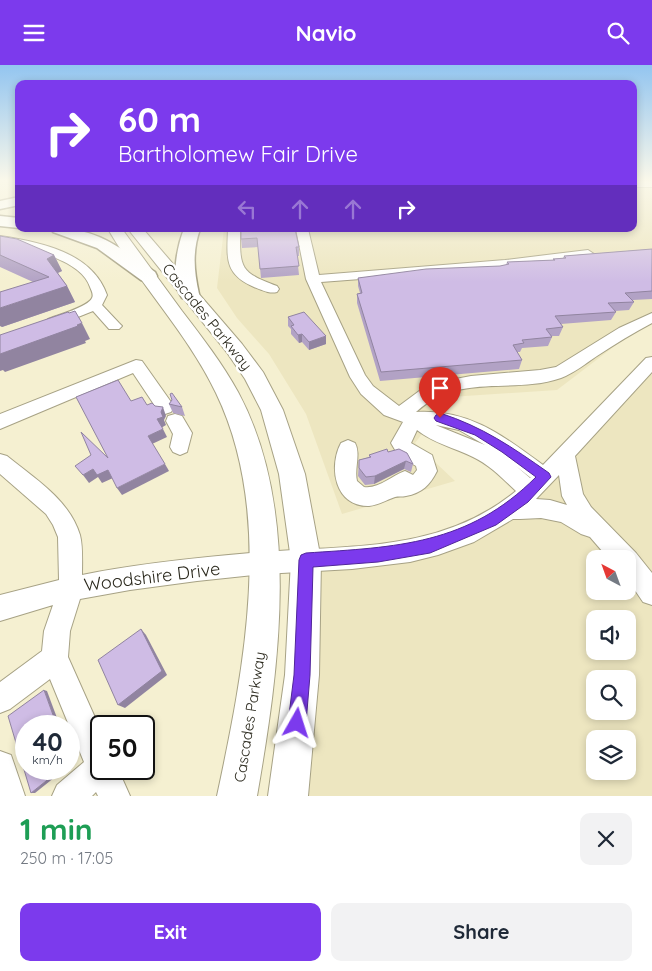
<!DOCTYPE html>
<html lang="en">
<head>
<meta charset="utf-8">
<style>
	body { margin:0; font-family:Quicksand,sans-serif; background:#f2f2f3; color:#1f2937; height:100vh; display:flex; flex-direction:column; font-size:19px; white-space:nowrap }
	* { box-sizing:border-box; margin:0 }
	p { font-size:16px; color:#747a83 }
	.icon { flex:none; width:28px; height:28px; fill:none; stroke:currentColor; stroke-width:2; stroke-linecap:round; stroke-linejoin:round }
	.map { position:relative; height:731px; overflow:hidden }
	.side { display:flex; flex-direction:column; background:#fff; flex:1 }
	.side>* { flex:none }
	.hud { position:absolute; left:15px; top:15px; width:622px; height:152px; border-radius:10px; box-shadow:0 2px 8px #0003; background:#7c3aed; color:#fff; overflow:hidden }
	.needle { width:32px; rotate:319deg }
	.fabs { position:absolute; left:586px; top:485px; display:grid; gap:10px }
	.fabs a { display:grid; place-items:center; width:50px; height:50px; border-radius:10px; background:#fff; box-shadow:0 2px 8px #0003; font-size:25px }
	.speed { position:absolute; left:15px; top:650px; display:flex; gap:10px; font-size:25px; font-weight:700; text-align:center }
	.speed>* { display:grid; place-content:center; width:65px; height:65px; border-radius:50%; background:#fff; box-shadow:0 2px 8px #0003; line-height:1 }
	.speed small { font-size:12px; font-weight:400 }
	.speed .limit { border:2px solid #111; border-radius:8px; background:#fff; color:#111 }
	.pin { position:absolute; display:grid; place-items:center; width:42px; height:42px; color:#fff; margin:-51px -21px; border-radius:50% 50% 50% 0; rotate:-45deg; box-shadow:0 0 5px #0007 }
	.pin .icon { rotate:45deg }
	.me { position:absolute; width:55px; margin:-28px; rotate:6deg; stroke-linejoin:round; filter:drop-shadow(0 0 4px #0008) }
	.turn { display:flex; align-items:center; gap:18px; height:105px; padding:0 20px; font-size:22px }
	.turn .icon { width:65px; height:65px; stroke-width:2.5 }
	.turn b { display:block; font-size:35px; line-height:42px }
	.lanes { display:flex; align-items:center; height:48px; padding:0 20px; background:#0003; justify-content:center; gap:25px; direction:ltr }
	.lanes .off { opacity:.35 }
	.round { display:grid; place-items:center; flex:none; width:52px; height:52px; border-radius:10px; background:#f2f2f3 }
	.summary { display:flex; align-items:center; justify-content:space-between; height:85px; padding:0 20px }
	h1 { font-size:30px; font-weight:800; line-height:38px; color:#1e9e55 }
	.action { display:flex; gap:10px; margin-top:auto; padding:10px 20px }
	.action a { flex:1; height:58px; border-radius:10px; background:#7c3aed; color:#fff; font-size:20px; font-weight:800; line-height:58px; text-align:center }
	.action a+a { background:#f2f2f3; color:#1f2937 }
	header { display:flex; justify-content:space-between; align-items:center; height:65px; padding:0 20px; background:#7c3aed; color:#fff; font-size:22px; font-weight:800 }
	.map>svg:first-child { display:block }
	.built { fill:#ede6c0; fill-rule:evenodd }
	.lines { fill:none; stroke-linecap:round; stroke-linejoin:round }
	.minor-casing { stroke:#a7a285; stroke-width:2 }
	.major-casing { stroke:#a7a285; stroke-width:2 }
	.highway-casing { stroke:#a7a285; stroke-width:3 }
	.minor { fill:#fff; fill-rule:evenodd }
	.major { fill:#fff; fill-rule:evenodd }
	.highway { fill:#fff; fill-rule:evenodd }
	.wall { fill:#b2a2c5 }
	.shaded-wall { fill:#9184a0 }
	.building { fill:#cfbce5; stroke:#9184a0 }
	.route { fill:#7c3aed; stroke:#51269a }
	.labels { text-anchor:middle; stroke-width:5; stroke-linejoin:round; paint-order:stroke }
	.street-label { font-size:15px; fill:#2a281c; stroke:#fff }
	.near-street-label { font-size:18px; fill:#2a281c; stroke:#fff }
</style>
</head>
<body>
<header><svg class="icon" aria-label="menu" viewBox="0 0 24 24"><path d="M4 6h16M4 12h16M4 18h16"/></svg>Navio<svg class="icon" aria-label="search" viewBox="0 0 24 24"><circle cx="10" cy="10" r="6"/><path d="M15 15l6 6"/></svg></header>
<div class="map">
<svg width="652" height="731" viewBox="0 0 652 731">
	<rect width="100%" height="100%" fill="#f5f0d1"/>
	<!-- built -->
	<g class="built">
		<path d="M634 115H652V258L620 277 557 325 450 332 415 378 455 416 342 449 306 349 269 289 237 253 217 223 224 164H634Z"/>
		<path d="M643 306 652 310V731H288L306 495 378 490 492 456ZM595 494H628V526H595ZM595 554H628V586H595ZM595 614H628V646H595ZM595 674H628V706H595Z"/>
	</g>
	<g class="lines">
		<defs>
			<g id="minor">
				<rect x="634" y="116" width="18" height="6"/>
				<path d="M228 164H240C240 203 239 207 277 221L279 224 277 227C269 229 262 225 254 222 224 209 227 193 228 164Z"/>
				<path d="M296 164H308L319 210 505 195 588 185 594 189 588 193 505 203 321 217 365 310 373 321 399 341 422 324 440 317 471 311 540 305 556 302 619 263 652 248V258C633 268 615 279 597 291 585 299 574 308 561 313 511 330 460 307 416 347 469 344 502 370 543 400L646 293 652 292V307L575 391 583 429 591 442 636 488 652 508V540L643 537 628 515V494H609L590 472 581 469 561 457 541 453 520 454H513L474 477 438 490 410 497 352 504 264 509 197 516 130 525 80 534 70 566 68 592 101 666V704H118L130 731H98L96 727 92 731H52L57 720 84 697 50 614 10 644 0 648V617L42 586 44 566 53 540 0 556V530L59 515 58 472 53 460 46 449 0 409V389L7 391C35 414 69 434 80 470 83 482 82 497 82 510 142 498 203 492 263 487 353 480 442 487 516 426 503 414 490 400 473 392 455 383 433 378 417 365L411 378 432 390 437 406C430 420 422 428 406 431 402 432 398 431 395 432 386 435 379 440 369 441 335 442 328 402 341 378L348 375 355 378C361 389 354 404 357 416L364 422C379 424 391 411 405 406L413 410 417 405 416 401 398 390 391 378 403 357 384 350 361 329 350 312 306 214ZM436 360 459 365 485 380 438 361ZM516 401 531 413H530ZM559 410 562 431 567 440 550 435 536 434Z"/>
				<path d="M0 171C40 177 92 187 107 230L102 240 119 258 122 261 119 264H109L93 246 58 260H48L46 257 48 254C58 250 88 242 92 233 94 229 91 225 90 222 81 194 25 182 0 179Z"/>
				<path d="M136 295 142 296 171 337 174 342 171 347 165 349 159 347 133 308 0 364V349Z"/>
				<path d="M175 349 182 351 192 368 187 387 180 390 173 387 170 382 173 369 166 356 168 351Z"/>
				<path d="M0 686 11 690 25 731H0Z"/>
			</g>
			<g id="major">
				<path d="M108 164H122C142 191 162 219 182 246 202 272 222 298 238 327 302 446 279 604 257 731H217C244 605 275 450 216 328 188 269 140 220 108 164Z"/>
				<path d="M128 164H143L242 279 263 307 283 345 305 409 321 495 319 610 308 731H268L285 610 291 495 279 409 261 345 245 314 228 289Z"/>
			</g>
			<g id="highway">
				<path d="M19 132V140L0 144V136Z"/>
				<path d="M0 151 19 153V163L0 161Z"/>
				<path d="M51 164C95 161 120 183 155 207L157 211 155 215 148 217 141 215 97 183 53 167Z"/>
				<path d="M184 164H200C192 187 194 206 199 229L196 233 189 235 182 233C170 216 177 182 184 164Z"/>
			</g>
		</defs>
		<!-- minor casing -->
		<use href="#minor" class="minor-casing"/>
		<!-- major casing -->
		<use href="#major" class="major-casing"/>
		<!-- highway casing -->
		<use href="#highway" class="highway-casing"/>
		<!-- minor -->
		<use href="#minor" class="minor"/>
		<!-- major -->
		<use href="#major" class="major"/>
		<!-- highway -->
		<use href="#highway" class="highway"/>
	</g>
	<!-- wall -->
	<g class="wall">
		<path d="M241 164 299 182V191H297L299 210 261 213 258 182 242 183 241 174Z"/>
		<path d="M0 171 54 190 62 206 58 208 67 221 75 237 2 262 1 260 33 217 0 202Z"/>
		<path d="M652 184V234L633 235 634 237 629 245 615 246 616 247 611 255 561 259 563 262 559 271H551L552 272 548 281 522 283 520 287H517L522 295 519 304 380 316 357 238V229L360 228 358 221V213L500 201 506 200 507 197 553 195V194L563 193 564 191Z"/>
		<path d="M288 252 326 279 309 285 302 277 299 278 291 269V264L288 261Z"/>
		<path d="M172 335 182 342 185 351 173 348 169 339Z"/>
		<path d="M388 387 413 399 411 407 404 404 374 419 365 420 358 411 359 395 369 392V390Z"/>
	</g>
	<!-- shaded-wall -->
	<g class="shaded-wall">
		<path d="M54 190 62 206 55 209 47 194Z"/>
		<path d="M67 221 75 237 2 262 0 261V243Z"/>
		<path d="M82 258 90 274 85 276 86 278 5 307 3 305 0 306V289Z"/>
		<path d="M302 269V277L299 278 298 270Z"/>
		<path d="M326 271V279L309 285V277Z"/>
		<path d="M163 342 166 351 164 355 166 360 161 363 157 354Z"/>
		<path d="M163 364 167 372 152 379 148 371Z"/>
		<path d="M406 396 404 404 374 419 375 411Z"/>
		<path d="M165 399 169 406 122 430 117 423Z"/>
		<path d="M93 404 108 405 113 413 102 418 98 412 89 418 83 410Z"/>
		<path d="M141 564 146 570 167 610 125 643 118 640Z"/>
		<path d="M44 625 47 626 60 661H57Z"/>
		<path d="M69 686 73 697 69 701Z"/>
		<path d="M61 704H65L35 728H31Z"/>
	</g>
	<!-- building -->
	<g class="building">
		<path d="M241 164H295L299 182H296L299 201 260 204 257 173 241 174Z"/>
		<path d="M0 171 17 174 54 190 47 194 67 221 0 243V227L49 212 0 190Z"/>
		<path d="M652 184V226L625 228 634 237 608 238 616 247 555 251 563 262 546 264 552 272 522 275 524 278 513 280 522 295 381 307 357 229 362 228 358 213 426 204 500 201 509 199 507 197 555 195 553 194 566 193 564 191Z"/>
		<path d="M75 246 82 258 77 260 78 261 0 289V270L68 247 69 248Z"/>
		<path d="M304 247 326 271 309 277 302 269 298 270 291 261 294 260 288 252Z"/>
		<path d="M118 315 131 336 142 332 147 340 152 338 155 341 163 342 161 347 163 352 157 354 163 364 148 371 165 399 117 423 108 405 97 410 93 404 83 410 75 401 91 390 81 367 108 393 76 332Z"/>
		<path d="M172 328 182 342 169 339 172 335 170 329Z"/>
		<path d="M387 384 388 387 399 384 407 388 413 399 406 396 375 411 366 412 359 403V395L371 392 369 390Z"/>
		<path d="M141 564 162 606 118 640 98 595Z"/>
		<path d="M44 625 57 661H26V704H61L31 728 8 651Z"/>
	</g>
	<!-- sky -->
	<linearGradient id="sky" x2="0" y2="1"><stop stop-color="#93c5f0"/><stop offset="0.53" stop-color="#faf8ea"/><stop offset="1" stop-color="#faf8ea" stop-opacity="0"/></linearGradient>
	<rect width="652" height="217" fill="url(#sky)"/>
	<!-- route -->
	<path class="route" d="M440 348C483 362 512 382 549 408L551 412 528 437 496 460 430 488 378 497 313 502 310 610 306 658 303 665 297 667 291 665 288 658 294 610 299 495 301 490 306 488C397 482 468 480 536 412L502 387 475 370 436 356 434 353 436 350Z"/>
	<g class="labels">
		<!-- street labels -->
		<g class="street-label">
			<text transform="translate(207 252) rotate(51)" y="5">Cascades Parkway</text>
			<text transform="translate(250 652) rotate(-81)" y="5">Cascades Parkway</text>
		</g>
		<!-- near-street labels -->
		<g class="near-street-label">
			<text transform="translate(152 512) rotate(-7)" y="6">Woodshire Drive</text>
		</g>
	</g>
</svg>
<div class="fabs">
<a><svg class="needle" viewBox="-14 -14 28 28"><path d="M0-13l5 13h-10z" fill="#e53935"/><path d="M0 13l5-13h-10z" fill="#747a83"/></svg></a>
<a><svg class="icon" aria-label="sound" viewBox="0 0 24 24"><path d="M4 9h4l5-4v14l-5-4H4zM17 9q2 3 0 6"/></svg></a>
<a><svg class="icon" aria-label="search" viewBox="0 0 24 24"><circle cx="10" cy="10" r="6"/><path d="M15 15l6 6"/></svg></a>
<a><svg class="icon" aria-label="layers" viewBox="0 0 24 24"><path d="M12 4l9 5-9 5-9-5zM3 14l9 5 9-5"/></svg></a>
</div>
<div class="speed"><div>40<small>km/h</small></div><div class="limit">50</div></div>
<div class="pin" style="left:440px;top:353px;background:#d93025"><svg class="icon" aria-label="arrive" viewBox="0 0 24 24"><path d="M6 21V4h12l-3 4 3 4H6"/></svg></div>
<svg class="me" style="left:297px;top:658px" viewBox="-20 -20 40 40"><path d="M0-17L14 15 0 8-14 15z" fill="#7c3aed" stroke="#fff" stroke-width="4"/></svg>
<div class="hud">
<div class="turn"><svg class="icon" aria-label="right" viewBox="0 0 24 24"><path d="M7 20v-9h11M14 6l5 5-5 5"/></svg><div><b>60 m</b>Bartholomew Fair Drive</div></div>
<div class="lanes"><svg class="icon off" aria-label="left" viewBox="0 0 24 24"><path d="M17 20v-9H6M10 6l-5 5 5 5"/></svg><svg class="icon off" aria-label="ahead" viewBox="0 0 24 24"><path d="M12 20V5M6 11l6-6 6 6"/></svg><svg class="icon off" aria-label="ahead" viewBox="0 0 24 24"><path d="M12 20V5M6 11l6-6 6 6"/></svg><svg class="icon" aria-label="right" viewBox="0 0 24 24"><path d="M7 20v-9h11M14 6l5 5-5 5"/></svg></div>
</div>
</div>
<section class="side">
<div class="summary"><div><h1>1 min</h1><p>250 m · 17:05</p></div><a class="round"><svg class="icon" aria-label="close" viewBox="0 0 24 24"><path d="M6 6l12 12M18 6L6 18"/></svg></a></div>
<div class="action"><a>Exit</a><a>Share</a></div>
</section>
</body>
</html>
